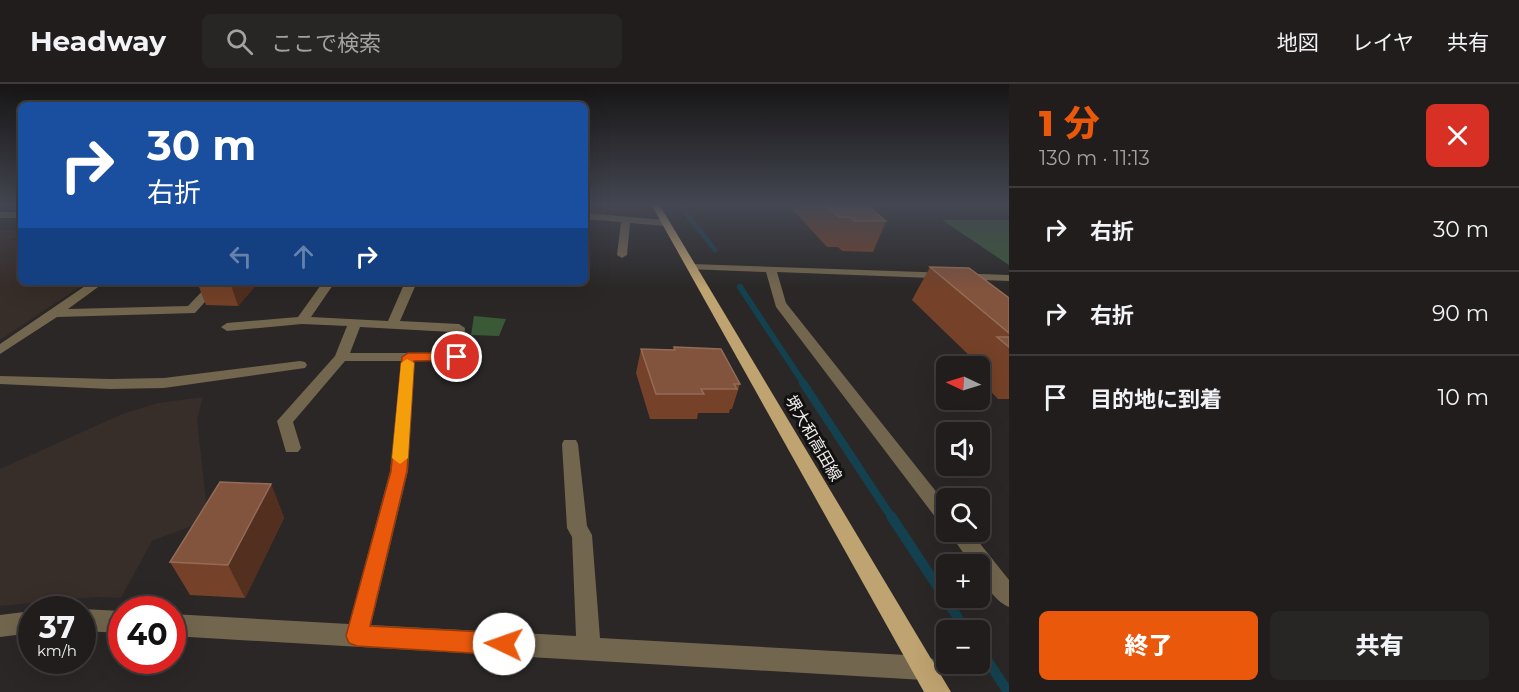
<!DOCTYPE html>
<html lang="ja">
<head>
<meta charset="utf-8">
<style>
	body { margin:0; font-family:Montserrat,"Noto Sans JP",sans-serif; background:#282625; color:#f1f3f6; height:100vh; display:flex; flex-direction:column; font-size:22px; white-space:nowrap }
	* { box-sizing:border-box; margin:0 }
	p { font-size:20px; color:#a2a2a3 }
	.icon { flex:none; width:33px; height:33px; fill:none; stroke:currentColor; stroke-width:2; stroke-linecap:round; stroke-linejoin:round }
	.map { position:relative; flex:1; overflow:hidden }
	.sheet { display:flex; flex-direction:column; background:#201d1c; width:510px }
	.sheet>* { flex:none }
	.hud { position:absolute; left:18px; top:18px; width:570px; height:183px; border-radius:9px; box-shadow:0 6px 24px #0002,0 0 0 2px #3d3b3b; background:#1a4fa0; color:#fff; overflow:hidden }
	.needle { width:39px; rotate:274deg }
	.controls { position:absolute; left:936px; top:272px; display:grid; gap:12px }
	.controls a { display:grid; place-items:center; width:54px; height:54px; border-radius:9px; background:#201d1c; box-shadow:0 6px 24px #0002,0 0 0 2px #3d3b3b; font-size:30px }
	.speed { position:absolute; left:18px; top:512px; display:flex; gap:12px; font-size:30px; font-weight:700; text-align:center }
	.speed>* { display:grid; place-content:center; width:78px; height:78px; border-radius:50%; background:#201d1c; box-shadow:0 6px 24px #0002,0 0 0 2px #3d3b3b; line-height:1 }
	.speed small { font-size:15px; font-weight:400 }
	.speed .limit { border:9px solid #d22; background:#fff; color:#111 }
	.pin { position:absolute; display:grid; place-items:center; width:51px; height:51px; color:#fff; margin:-26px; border:3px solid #fff; border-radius:50%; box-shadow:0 2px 6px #0007 }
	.me { position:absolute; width:66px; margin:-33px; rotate:273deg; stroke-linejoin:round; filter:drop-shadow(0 0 4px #0008) }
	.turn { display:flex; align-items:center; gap:21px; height:126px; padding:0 30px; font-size:27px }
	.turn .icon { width:78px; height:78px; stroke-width:2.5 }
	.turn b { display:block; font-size:42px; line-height:51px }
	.lanes { display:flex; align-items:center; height:57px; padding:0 30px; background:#0003; justify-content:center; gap:30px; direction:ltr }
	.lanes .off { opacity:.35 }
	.round { display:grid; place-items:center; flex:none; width:63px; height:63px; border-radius:9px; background:#282625 }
	.summary { display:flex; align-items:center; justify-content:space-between; height:102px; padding:0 30px }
	h1 { font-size:36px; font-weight:800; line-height:45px; color:#ea580c }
	.button { display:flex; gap:12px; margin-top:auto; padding:12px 30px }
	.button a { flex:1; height:69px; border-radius:9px; background:#ea580c; color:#fff; font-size:24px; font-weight:800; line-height:69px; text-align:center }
	.button a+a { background:#282625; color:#f1f3f6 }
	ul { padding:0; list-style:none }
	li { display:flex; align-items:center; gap:18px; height:84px; padding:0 30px; border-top:2px solid #3d3b3b }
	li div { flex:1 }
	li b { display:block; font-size:22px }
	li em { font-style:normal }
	header { display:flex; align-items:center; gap:36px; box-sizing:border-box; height:84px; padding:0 30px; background:#201d1c; border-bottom:2px solid #3d3b3b }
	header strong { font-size:28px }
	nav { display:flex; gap:33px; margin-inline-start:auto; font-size:21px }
	.search { width:420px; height:54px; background:#282625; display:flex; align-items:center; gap:15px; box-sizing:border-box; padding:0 21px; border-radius:9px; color:#a2a2a3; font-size:22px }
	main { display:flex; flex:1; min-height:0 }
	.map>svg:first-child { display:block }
	.built { fill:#372d29 }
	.green { fill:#3a5937 }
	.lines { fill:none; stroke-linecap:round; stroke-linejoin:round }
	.stream-far3 { stroke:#14414f; stroke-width:4.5 }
	.stream-far2 { stroke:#14414f; stroke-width:6 }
	.stream-far1 { stroke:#14414f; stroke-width:8 }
	.stream { stroke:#14414f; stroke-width:10 }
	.minor { fill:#73664e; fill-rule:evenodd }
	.major { fill:#bfa370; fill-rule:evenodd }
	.wall { fill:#754128 }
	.shaded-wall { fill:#522f1e }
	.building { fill:#82533d; stroke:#936c58; stroke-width:1.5 }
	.route { fill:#ea580c; stroke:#983908; stroke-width:1.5 }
	.slow { fill:#f59e0b }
	.labels { text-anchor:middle; stroke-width:6; stroke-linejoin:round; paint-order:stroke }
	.street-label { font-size:16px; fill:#efedec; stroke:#121010 }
</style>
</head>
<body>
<header>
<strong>Headway</strong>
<div class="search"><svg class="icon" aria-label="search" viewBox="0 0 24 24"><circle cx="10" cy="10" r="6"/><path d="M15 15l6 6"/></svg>ここで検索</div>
<nav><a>地図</a><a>レイヤ</a><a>共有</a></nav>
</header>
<main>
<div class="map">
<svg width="1009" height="608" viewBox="0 0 1009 608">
	<rect width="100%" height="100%" fill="#2a2726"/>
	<!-- built -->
	<g class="built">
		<path d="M0 146H21V150L11 156H21V198H87L0 256Z"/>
		<path d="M203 313 197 335 208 436 152 457 121 514 97 513 0 522V385L122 330 158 319Z"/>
	</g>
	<!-- green -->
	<g class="green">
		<path d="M942 136H1009V181Z"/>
		<path d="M474 232 506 235 499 252 471 251Z"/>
	</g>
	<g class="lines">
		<!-- stream-far3 -->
		<path class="stream-far3" d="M679 120 715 166"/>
		<!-- stream-far2 -->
		<path class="stream-far2" d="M740 203 804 300"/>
		<!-- stream-far1 -->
		<path class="stream-far1" d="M803 299 892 434"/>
		<!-- stream -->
		<g class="stream">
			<path d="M891 432 966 546"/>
			<path d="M980 565 1008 608"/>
		</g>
		<!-- minor -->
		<g class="minor">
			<rect x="0" y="128" width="21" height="6"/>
			<path d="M585 129 666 136 671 139 666 142 630 139 627 171 622 174 617 171 621 138 585 135Z"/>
			<path d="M692 180 1009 191V197L777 188 786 219 946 420V441L939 438 776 223 766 188 688 185V181Z"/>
			<path d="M91 198H105L68 225 188 222 210 199 216 198 220 201 195 229 57 233 0 270V260Z"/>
			<path d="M323 198H335L311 233 388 237 405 198H417L400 237 459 240 465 244 462 276 415 277 408 387 371 541 576 552 572 453 567 444 562 360 564 356H576L578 360 587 442 592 451 600 554 924 572 933 575 936 584 933 593 924 596 172 552V530L349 540 390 387 401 277H345L293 338 301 364 298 368H286L277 337 335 272 347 242 302 240 227 247 221 243 227 239 298 233ZM360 243 452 248 450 269H350Z"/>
			<path d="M300 277 305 278 307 281 305 284 164 304 110 305 0 300V292L110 295 164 294Z"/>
			<path d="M948 447H970L1009 496V523C994 517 980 496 980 480H971Z"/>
			<path d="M82 525 122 527V549L82 547Z"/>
			<path d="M32 527V549L0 553V531Z"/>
		</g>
		<!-- major -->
		<path class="major" d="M651 120H659L951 608H924Z"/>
	</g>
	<!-- wall -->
	<g class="wall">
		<path d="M795 120H865L886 137 873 168 842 167 838 163H827L793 126Z"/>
		<path d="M930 183 1009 214V315H998L980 296V282H978L979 281 912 216Z"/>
		<path d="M197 198H255L256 201 238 222 206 221Z"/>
		<path d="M674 263 740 300 732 325H730L729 329H698L697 335H650L636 289 641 265 673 266Z"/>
		<path d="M271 400 284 434 245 514 190 511 170 478Z"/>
	</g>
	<!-- shaded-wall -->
	<g class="shaded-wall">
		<path d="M230 198H255L256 201 238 222Z"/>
		<path d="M271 400 284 434 245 514 228 481Z"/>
	</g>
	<!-- building -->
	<g class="building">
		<path d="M824 120H865L886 137H854L850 133H839Z"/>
		<path d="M930 183 969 184 1009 214V249Z"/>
		<path d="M997 253H1009V263Z"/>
		<path d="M674 263 721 265 740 300H734L737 305H701L704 310H656L641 265 675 266Z"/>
		<path d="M220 398 271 400 228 481 170 478Z"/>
	</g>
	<!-- sky -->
	<linearGradient id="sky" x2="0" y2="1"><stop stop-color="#171515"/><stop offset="0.59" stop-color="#444752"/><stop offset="1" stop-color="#444752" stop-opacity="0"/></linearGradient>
	<rect width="1009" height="205" fill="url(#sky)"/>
	<!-- route -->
	<path class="route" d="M457 269 461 270V276L414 277 407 387 370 542 504 549 512 553 515 560 512 568 504 571 357 562 349 559 346 552 391 387 402 273 408 269Z"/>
	<!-- slow -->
	<path class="slow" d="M407 275 414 279 408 374 400 380 392 374 401 279Z"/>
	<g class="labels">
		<!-- street labels -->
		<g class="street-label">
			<text transform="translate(814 354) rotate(60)" y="6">堺大和高田線</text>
		</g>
	</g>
</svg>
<div class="controls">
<a><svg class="needle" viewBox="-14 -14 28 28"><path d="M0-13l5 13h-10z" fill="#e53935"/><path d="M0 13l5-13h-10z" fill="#a2a2a3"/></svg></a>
<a><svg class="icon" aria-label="sound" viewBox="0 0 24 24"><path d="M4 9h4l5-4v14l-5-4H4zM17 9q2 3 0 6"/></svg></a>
<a><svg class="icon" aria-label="search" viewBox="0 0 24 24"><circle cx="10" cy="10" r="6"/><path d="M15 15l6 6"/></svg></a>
<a>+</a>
<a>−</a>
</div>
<div class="speed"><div>37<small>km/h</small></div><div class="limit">40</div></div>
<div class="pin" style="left:457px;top:273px;background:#d93025"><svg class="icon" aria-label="arrive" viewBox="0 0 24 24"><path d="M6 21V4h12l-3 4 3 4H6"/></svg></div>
<svg class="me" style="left:504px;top:560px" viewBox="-20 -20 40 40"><circle r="19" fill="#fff"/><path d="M0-13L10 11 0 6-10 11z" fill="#ea580c"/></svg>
<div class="hud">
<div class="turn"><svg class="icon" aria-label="right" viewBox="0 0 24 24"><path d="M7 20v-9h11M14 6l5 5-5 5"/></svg><div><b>30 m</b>右折</div></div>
<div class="lanes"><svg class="icon off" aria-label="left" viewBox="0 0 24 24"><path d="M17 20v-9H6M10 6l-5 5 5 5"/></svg><svg class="icon off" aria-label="ahead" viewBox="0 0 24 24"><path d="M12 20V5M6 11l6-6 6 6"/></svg><svg class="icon" aria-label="right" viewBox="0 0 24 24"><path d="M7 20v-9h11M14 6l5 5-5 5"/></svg></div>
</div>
</div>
<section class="sheet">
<div class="summary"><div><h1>1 分</h1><p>130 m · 11:13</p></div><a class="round" style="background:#d93025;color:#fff"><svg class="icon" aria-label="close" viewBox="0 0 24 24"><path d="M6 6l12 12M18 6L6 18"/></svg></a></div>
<ul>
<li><svg class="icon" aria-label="right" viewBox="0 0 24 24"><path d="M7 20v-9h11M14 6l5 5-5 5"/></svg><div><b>右折</b></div><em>30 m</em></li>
<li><svg class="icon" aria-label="right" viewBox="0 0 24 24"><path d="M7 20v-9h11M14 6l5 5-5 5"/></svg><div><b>右折</b></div><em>90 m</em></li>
<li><svg class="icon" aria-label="arrive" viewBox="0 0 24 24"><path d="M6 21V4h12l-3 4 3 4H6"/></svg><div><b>目的地に到着</b></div><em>10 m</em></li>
</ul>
<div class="button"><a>終了</a><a>共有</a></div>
</section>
</main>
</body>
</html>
